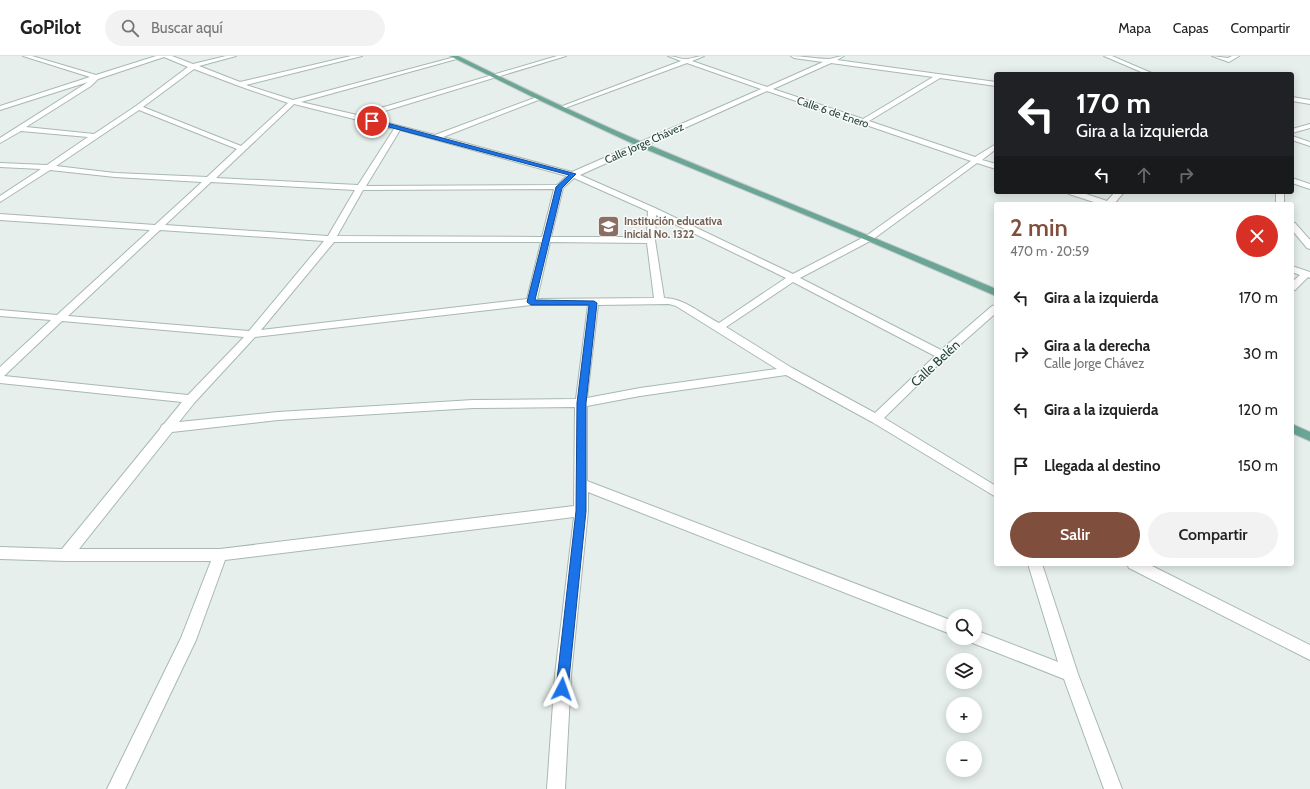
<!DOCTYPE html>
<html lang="es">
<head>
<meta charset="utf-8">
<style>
	body { margin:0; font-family:Cabin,sans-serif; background:#f2f2f2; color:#222; height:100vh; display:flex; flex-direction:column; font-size:15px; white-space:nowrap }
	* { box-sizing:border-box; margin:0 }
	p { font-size:13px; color:#767676 }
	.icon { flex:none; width:22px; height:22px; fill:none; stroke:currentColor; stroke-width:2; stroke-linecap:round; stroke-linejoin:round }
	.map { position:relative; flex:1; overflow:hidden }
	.drawer { position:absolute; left:994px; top:146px; width:300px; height:364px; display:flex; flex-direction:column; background:#fff; border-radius:4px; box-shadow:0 2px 10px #0003 }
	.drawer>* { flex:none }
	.hud { position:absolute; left:994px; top:16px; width:300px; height:122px; border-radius:4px; box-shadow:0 2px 10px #0003; background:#202124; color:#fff; overflow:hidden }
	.buttons { position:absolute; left:946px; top:553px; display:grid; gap:8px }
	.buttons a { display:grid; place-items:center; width:36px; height:36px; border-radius:50%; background:#fff; box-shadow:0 2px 10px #0003; font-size:20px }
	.pin { position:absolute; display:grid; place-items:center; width:34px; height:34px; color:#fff; margin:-17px; border:2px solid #fff; border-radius:50%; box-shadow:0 1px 4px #0007 }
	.me { position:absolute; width:44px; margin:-22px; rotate:4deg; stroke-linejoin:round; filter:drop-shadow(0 0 3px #0008) }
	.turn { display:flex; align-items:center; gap:14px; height:84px; padding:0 16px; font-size:18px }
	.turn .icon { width:52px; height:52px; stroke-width:2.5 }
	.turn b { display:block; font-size:28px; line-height:34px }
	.lanes { display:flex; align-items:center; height:38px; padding:0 16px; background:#0003; justify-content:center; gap:20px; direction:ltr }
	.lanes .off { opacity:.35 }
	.round { display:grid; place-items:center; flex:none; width:42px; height:42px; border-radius:21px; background:#f2f2f2 }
	.overview { display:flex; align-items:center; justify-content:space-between; height:68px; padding:0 16px }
	h1 { font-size:24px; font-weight:600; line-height:30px; color:#804e3d }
	.cta { display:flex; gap:8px; margin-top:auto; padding:8px 16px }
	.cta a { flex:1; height:46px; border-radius:24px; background:#804e3d; color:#fff; font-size:16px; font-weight:600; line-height:46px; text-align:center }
	.cta a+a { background:#f2f2f2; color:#222 }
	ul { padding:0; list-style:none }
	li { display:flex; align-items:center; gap:12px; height:56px; padding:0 16px }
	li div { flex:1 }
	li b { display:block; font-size:15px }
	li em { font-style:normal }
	header { display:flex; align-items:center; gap:24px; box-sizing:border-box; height:56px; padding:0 20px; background:#fff; border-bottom:1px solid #e0e0e0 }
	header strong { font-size:19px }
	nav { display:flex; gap:22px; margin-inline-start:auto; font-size:14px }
	.search { width:280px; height:36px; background:#f2f2f2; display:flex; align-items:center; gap:10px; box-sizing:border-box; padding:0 14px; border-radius:22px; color:#767676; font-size:15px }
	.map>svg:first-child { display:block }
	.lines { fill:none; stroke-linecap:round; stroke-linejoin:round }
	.minor-casing { stroke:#a8b8b2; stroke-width:2 }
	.major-casing { stroke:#c2cac8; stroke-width:2 }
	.minor { fill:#fff; fill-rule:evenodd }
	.major { fill:#6aa596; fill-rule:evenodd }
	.route { fill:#1a73e8; stroke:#114b97 }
	.labels { text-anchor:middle; stroke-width:3; stroke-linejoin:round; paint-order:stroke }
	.far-street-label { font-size:11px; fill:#24423a; stroke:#f7fbf9 }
	.far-education-label { font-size:11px; font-weight:bold; fill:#785e54; stroke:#f7fbf9; text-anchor:start }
	.street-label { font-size:13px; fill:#24423a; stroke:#f7fbf9 }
</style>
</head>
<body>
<header>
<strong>GoPilot</strong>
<div class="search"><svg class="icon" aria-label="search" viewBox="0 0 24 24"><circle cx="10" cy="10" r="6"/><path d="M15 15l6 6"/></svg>Buscar aquí</div>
<nav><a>Mapa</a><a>Capas</a><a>Compartir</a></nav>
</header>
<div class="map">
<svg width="1310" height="733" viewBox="0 0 1310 733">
	<rect width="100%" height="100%" fill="#e6efeb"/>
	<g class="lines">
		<defs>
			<g id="minor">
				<path d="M23 0H32L96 19 156 0H172L193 8 226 0H236L199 10 240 26 351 0H362L246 29 293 44 455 1 460 2 301 46 357 59 557 0H566L365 61 435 79 537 41H541V43L443 81 572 116 761 33 687 7 565 52 560 51 681 5 668 0C674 0 683 4 688 3 693 2 698 0 704 0L692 5 767 31 823 6 794 2 791 0C803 0 817 3 828 3 833 3 838 0 844 0L837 4 996 26V30L940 22 869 65 975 101 996 88V93L982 104 996 108V113L977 107 872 184 800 222 941 294 992 250 996 249V257L946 301 884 362 996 430V441L872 366 786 319 640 340 587 350V425L953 565V579L588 436V455L571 619 565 733H547L555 619 574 461 225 504 196 584 125 733H107L181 582 211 505H66L0 503V491L62 493 160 373 162 369 164 368 182 346 0 327V311L51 264 0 260V254L57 259 150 174 0 164V158L155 169 202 126 115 121 50 114 0 146V140L41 113 0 111V107L47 109 88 81 21 75 0 87V82L88 26 0 54V50L90 21ZM164 1 188 11 136 50 94 78 26 71 91 30 98 23ZM831 7 933 21 863 63 773 33ZM194 13 239 30 288 47 241 90 143 51ZM767 35 971 105 866 180 793 218 655 152 580 119ZM294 48 394 73 358 129 216 122ZM139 54 237 93 207 121 115 117 56 110ZM400 74 567 120 557 129 366 130ZM574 122 648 155 647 181H551L563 132ZM211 126 355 134 328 180 165 169ZM554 133 542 181 337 180 363 134ZM656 159 786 222 719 267C701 258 684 242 664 242L655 184ZM160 174 324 185 249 275 68 260ZM334 186H541L527 243 261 274ZM550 186 647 187 654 242 537 243ZM793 226 935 300 875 357 792 312 726 271ZM669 248 676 250 777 313 640 332 587 342 598 249ZM531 249H588L576 343 473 344 278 356 179 366 195 346 255 281ZM62 265 244 281 188 339 4 320ZM575 351 574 450 220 493H79L172 376 278 364 473 352Z"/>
				<path d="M1104 0H1112L1154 18H1146Z"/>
				<path d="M1212 0 1228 2 1232 0H1239L1229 6Z"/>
				<path d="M1292 41 1310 44V48L1292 45Z"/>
				<path d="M1310 68V72L1292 77V73Z"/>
				<path d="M1292 80 1310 86V90L1292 84Z"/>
				<path d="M1292 122 1310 128V133L1292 127Z"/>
				<path d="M1068 136H1080L1107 145 1115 136H1124L1114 148H1100L1069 138Z"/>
				<rect x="1276" y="136" width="8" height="12"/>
				<path d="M1292 166 1295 167 1310 184V193L1307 192 1292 174Z"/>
				<path d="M1292 210 1310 216V222L1308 221 1295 234 1292 235V226L1300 219 1292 216Z"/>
				<path d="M1028 508H1042L1078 618 1122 733H1104L1064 623 970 586 968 582H975V574L1058 606Z"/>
				<path d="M1127 508H1148L1310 589V604L1129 512Z"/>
			</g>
			<g id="major">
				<path d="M450 0H458C519 30 581 60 644 87 761 136 879 183 996 233V240L866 184 638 90 537 43Z"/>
				<path d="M1292 368 1310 376V385L1292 377Z"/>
			</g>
		</defs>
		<!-- minor casing -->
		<use href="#minor" class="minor-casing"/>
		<!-- major casing -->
		<use href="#major" class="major-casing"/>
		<!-- minor -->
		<use href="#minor" class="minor"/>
		<!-- major -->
		<use href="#major" class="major"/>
	</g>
	<!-- route -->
	<path class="route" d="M372 63 576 118 562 132 535 244 594 245 597 247 586 347V455L568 633 566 637 562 639 558 637 556 633 576 455 577 347 589 249H531L527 246 556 131 569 119 370 66V64Z"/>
	<!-- icons -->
	<defs>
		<symbol id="school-square" viewBox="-11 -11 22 22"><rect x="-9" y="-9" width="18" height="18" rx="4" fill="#8d6e63" stroke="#f7fbf9"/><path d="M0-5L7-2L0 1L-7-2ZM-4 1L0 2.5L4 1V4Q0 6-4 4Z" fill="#fff"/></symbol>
	</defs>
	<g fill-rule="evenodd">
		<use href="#school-square" x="596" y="158" width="25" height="25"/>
	</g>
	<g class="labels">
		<!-- far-street labels -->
		<g class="far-street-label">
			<text transform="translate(833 56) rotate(19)" y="4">Calle 6 de Enero</text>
			<text transform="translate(644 87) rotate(-24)" y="4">Calle Jorge Chávez</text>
		</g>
		<!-- far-education labels -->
		<g class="far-education-label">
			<text x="624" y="169">Institución educativa<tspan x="624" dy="13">inicial No. 1322</tspan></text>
		</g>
		<!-- street labels -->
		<g class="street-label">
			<text transform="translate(935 307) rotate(-43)" y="5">Calle Belén</text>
		</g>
	</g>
</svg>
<div class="buttons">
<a><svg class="icon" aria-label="search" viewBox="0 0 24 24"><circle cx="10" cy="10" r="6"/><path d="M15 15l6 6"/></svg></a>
<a><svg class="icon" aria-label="layers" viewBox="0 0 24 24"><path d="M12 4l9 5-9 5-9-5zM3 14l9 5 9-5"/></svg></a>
<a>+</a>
<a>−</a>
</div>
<div class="pin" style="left:372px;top:65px;background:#d93025"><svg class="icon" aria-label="arrive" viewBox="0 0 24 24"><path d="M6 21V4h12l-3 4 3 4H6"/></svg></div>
<svg class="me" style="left:562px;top:633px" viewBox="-20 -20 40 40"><path d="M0-17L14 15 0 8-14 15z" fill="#1a73e8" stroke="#fff" stroke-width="4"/></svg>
<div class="hud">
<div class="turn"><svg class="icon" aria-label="left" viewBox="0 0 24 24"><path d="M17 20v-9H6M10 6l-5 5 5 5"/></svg><div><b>170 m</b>Gira a la izquierda</div></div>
<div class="lanes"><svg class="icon" aria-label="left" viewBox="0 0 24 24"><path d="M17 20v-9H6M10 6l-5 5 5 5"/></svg><svg class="icon off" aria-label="ahead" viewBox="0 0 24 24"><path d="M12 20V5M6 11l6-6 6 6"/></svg><svg class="icon off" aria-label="right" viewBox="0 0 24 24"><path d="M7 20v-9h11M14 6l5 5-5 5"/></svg></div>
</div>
<section class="drawer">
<div class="overview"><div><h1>2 min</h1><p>470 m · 20:59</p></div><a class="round" style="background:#d93025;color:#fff"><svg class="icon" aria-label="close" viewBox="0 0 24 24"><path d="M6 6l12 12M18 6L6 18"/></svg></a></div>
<ul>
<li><svg class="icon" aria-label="left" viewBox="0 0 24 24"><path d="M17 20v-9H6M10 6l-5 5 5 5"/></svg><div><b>Gira a la izquierda</b></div><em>170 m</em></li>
<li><svg class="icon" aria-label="right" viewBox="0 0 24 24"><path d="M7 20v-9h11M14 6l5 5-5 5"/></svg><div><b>Gira a la derecha</b><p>Calle Jorge Chávez</p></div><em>30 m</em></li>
<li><svg class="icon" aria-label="left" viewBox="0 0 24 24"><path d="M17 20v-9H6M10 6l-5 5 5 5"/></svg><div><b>Gira a la izquierda</b></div><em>120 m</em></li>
<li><svg class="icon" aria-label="arrive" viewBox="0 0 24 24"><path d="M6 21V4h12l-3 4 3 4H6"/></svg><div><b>Llegada al destino</b></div><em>150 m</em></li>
</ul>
<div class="cta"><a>Salir</a><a>Compartir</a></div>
</section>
</div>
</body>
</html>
